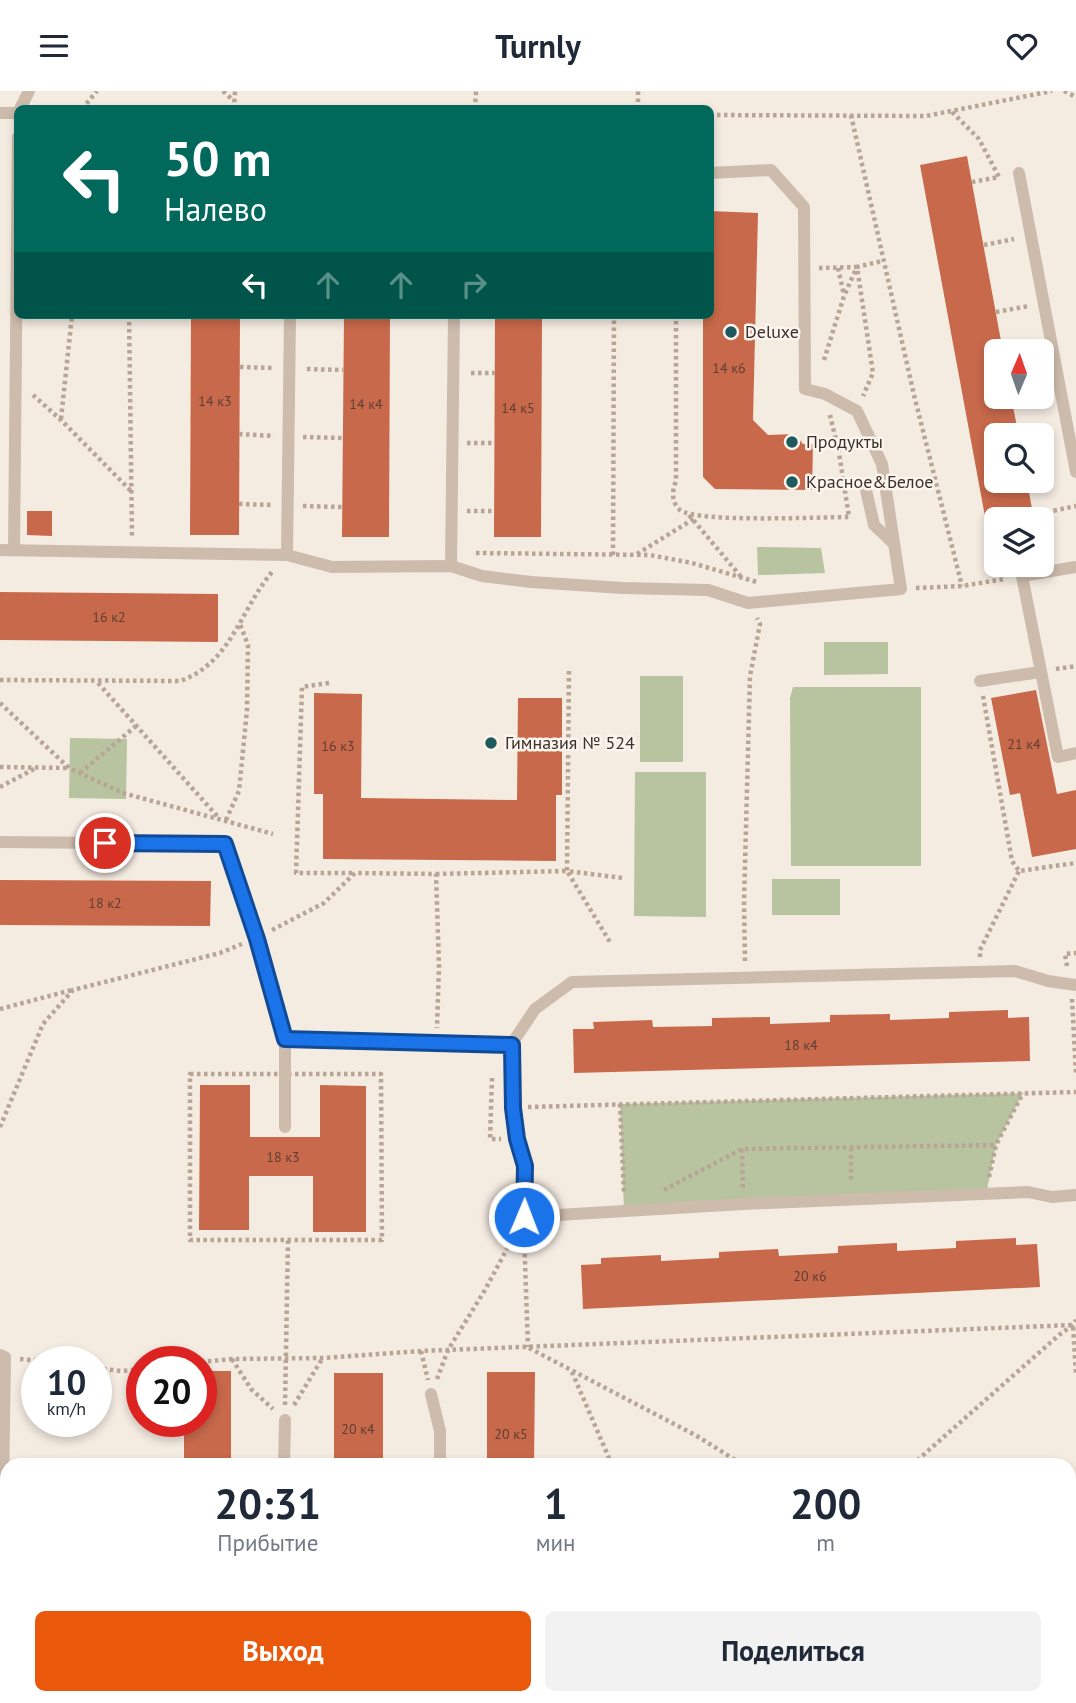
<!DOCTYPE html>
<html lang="ru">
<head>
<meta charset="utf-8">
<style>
	body { margin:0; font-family:"PT Sans",sans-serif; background:#f2f2f3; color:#1f2937; height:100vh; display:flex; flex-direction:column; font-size:26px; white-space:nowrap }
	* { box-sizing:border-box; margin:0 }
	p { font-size:23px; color:#747a83 }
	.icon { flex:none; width:38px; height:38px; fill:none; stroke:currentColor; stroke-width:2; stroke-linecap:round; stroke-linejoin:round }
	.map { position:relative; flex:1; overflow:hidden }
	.drawer { position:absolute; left:0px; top:1367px; width:1076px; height:247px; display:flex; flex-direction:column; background:#fff; border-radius:21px 21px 0 0; box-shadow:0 4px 10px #0003 }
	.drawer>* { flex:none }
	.banner { position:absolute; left:14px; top:14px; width:700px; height:214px; border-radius:10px; box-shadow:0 4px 10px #0003; background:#00695c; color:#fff; overflow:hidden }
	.needle { width:46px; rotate:2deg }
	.buttons { position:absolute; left:984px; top:248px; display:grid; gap:14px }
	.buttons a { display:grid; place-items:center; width:70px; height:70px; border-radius:10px; background:#fff; box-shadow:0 4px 10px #0003; font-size:35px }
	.speed { position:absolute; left:21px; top:1255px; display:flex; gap:14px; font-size:35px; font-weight:700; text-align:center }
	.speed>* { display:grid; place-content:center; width:91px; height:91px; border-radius:50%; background:#fff; box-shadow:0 4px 10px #0003; line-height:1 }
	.speed small { font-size:18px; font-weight:400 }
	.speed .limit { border:10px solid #d22; background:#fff; color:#111 }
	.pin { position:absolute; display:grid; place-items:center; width:60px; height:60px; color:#fff; margin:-30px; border:4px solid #fff; border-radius:50%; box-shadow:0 2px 7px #0007 }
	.me { position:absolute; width:77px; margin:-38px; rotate:1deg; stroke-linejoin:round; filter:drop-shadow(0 0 5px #0008) }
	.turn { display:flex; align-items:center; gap:24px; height:147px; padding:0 35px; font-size:32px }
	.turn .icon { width:91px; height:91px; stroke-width:2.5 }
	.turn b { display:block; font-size:49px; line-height:60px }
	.lanes { display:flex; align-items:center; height:66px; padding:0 35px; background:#0003; justify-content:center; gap:35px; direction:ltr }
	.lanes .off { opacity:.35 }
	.eta { display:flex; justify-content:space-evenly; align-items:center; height:119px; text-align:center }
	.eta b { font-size:42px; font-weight:700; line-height:49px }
	.primary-button { display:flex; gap:14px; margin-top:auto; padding:14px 35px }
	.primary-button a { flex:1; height:80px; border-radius:10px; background:#ea580c; color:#fff; font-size:28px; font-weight:700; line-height:80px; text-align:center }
	.primary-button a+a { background:#f2f2f3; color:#1f2937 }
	header { display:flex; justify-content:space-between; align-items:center; height:91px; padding:0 35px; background:#fff; font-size:32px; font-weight:700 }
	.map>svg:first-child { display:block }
	.green { fill:#b8c4a0 }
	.building { fill:#c8694b }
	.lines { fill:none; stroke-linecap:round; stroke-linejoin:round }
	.path { stroke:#b9a596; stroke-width:4.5; stroke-dasharray:3.5 3.5; stroke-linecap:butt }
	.lane { stroke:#cdbbac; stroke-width:12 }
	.route-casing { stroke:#114b97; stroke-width:18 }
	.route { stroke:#1a73e8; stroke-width:12 }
	.poi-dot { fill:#1f5a5e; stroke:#fbf5ee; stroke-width:2.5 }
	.labels { text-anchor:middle; stroke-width:5; stroke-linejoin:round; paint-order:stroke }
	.number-label { font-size:14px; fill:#5e3e33 }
	.poi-label { font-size:18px; fill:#3b302b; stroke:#fbf5ee; text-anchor:start }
</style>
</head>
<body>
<header><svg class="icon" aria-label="menu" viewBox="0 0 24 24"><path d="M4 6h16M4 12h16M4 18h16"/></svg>Turnly<svg class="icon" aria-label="heart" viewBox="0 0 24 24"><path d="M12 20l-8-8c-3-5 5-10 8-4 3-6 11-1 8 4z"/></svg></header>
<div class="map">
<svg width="1076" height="1612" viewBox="0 0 1076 1612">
	<rect width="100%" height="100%" fill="#f4ebe1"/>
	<!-- green -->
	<g class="green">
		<path d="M757 456 821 457 825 482 758 484Z"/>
		<path d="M824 551H888V583L824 584Z"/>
		<rect x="640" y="585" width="43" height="86"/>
		<path d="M793 596H921V775H791L790 607Z"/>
		<path d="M70 647 127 648 126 708 69 707Z"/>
		<path d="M635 681H706V826L634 825Z"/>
		<rect x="772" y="788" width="68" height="36"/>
		<path d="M1023 1002 996 1054 986 1104 624 1120 620 1013Z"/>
	</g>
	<!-- building -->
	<g class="building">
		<path d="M967 65 1003 261H996V306H1011L1019 345H996V390H1027L1034 429 986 431 920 74Z"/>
		<path d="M710 120 758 122 753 329 768 344 795 343 803 353H813L812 399 715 398 703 386V224H710Z"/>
		<path d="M191 224H240L239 444H190Z"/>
		<path d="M344 224H390L389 446H342Z"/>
		<path d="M495 224H542L541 446H494Z"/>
		<path d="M27 420H52V445L27 444Z"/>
		<path d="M0 501 218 503V551L0 549Z"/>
		<path d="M1036 599 1057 703 1076 699V758L1032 766 1020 702 1010 704 991 607Z"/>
		<path d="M314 602 362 603 361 707 517 709 518 607H562V704H556V770L323 768V703H314Z"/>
		<path d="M0 789 211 790 210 835 0 834Z"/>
		<path d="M1008 919V927L1029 926 1030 970 574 982 573 938H594L593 931 652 929 653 936 712 935V927L770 926V933L830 931V924L890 923V929L949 927V921Z"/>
		<path d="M200 994H250V1046H320V994L366 995V1141H313V1085H249V1139H199Z"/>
		<path d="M1016 1147V1154L1037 1153 1040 1196 583 1218 581 1174 601 1173V1167L661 1164V1170L719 1167V1161L778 1158 779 1165 838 1162V1155L897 1152V1160L956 1157V1150Z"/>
		<path d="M201 1280H231V1374H184V1330H201Z"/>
		<path d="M487 1281H535L534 1374H487Z"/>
		<rect x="334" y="1282" width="49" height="92"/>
	</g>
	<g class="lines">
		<!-- path -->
		<g class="path">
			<path d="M223 0 234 10"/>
			<path d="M1064 0 1076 6"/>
			<path d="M82 18 97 0"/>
			<path d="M234 18 235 0"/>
			<path d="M475 18 476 0"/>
			<path d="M638 18V0"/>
			<path d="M952 21 979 48 999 86"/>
			<path d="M710 24 926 25 1052 0"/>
			<path d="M851 24 914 304 962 495"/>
			<path d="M972 91 999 86"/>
			<path d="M984 154 1014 148"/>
			<path d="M819 177 857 176 873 282 863 305"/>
			<path d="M838 177 844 204"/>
			<path d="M996 221 1029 215"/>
			<path d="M129 224 132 446"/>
			<path d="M673 224 676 228V390C672 400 671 411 680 419 696 432 821 426 849 426L839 362 830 324"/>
			<path d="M824 269 844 205 857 176 882 170"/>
			<path d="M240 276 274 277"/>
			<path d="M307 278 343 279"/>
			<path d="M471 282H495"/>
			<path d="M33 304 61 329 132 401"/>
			<path d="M61 328 72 224"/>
			<path d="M239 343 274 345"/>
			<path d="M303 346 343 347"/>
			<path d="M467 352H494"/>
			<path d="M1041 355 1054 353"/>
			<path d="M239 413 273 414"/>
			<path d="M303 415 342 416"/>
			<path d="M467 420H494"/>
			<path d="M689 424 742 487"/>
			<path d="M1033 424 1076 415"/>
			<path d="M476 462 650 464 692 472 757 491"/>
			<path d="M637 463 695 427"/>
			<path d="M613 464 614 224"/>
			<path d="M916 497 962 495 1005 488"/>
			<path d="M1056 578 1076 575"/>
			<path d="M569 580 567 780 623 787"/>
			<path d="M0 589 180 590C232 572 240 518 273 480"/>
			<path d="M98 592 218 726"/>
			<path d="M329 592 302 596 296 782H355"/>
			<path d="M983 605 1012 770 1019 780 1076 772"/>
			<path d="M0 612 69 677 123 702 273 743"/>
			<path d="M0 676 68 677"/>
			<path d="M80 682 137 634"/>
			<path d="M0 696 36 677"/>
			<path d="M226 729 239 700 247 619 248 554 240 533"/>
			<path d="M436 783 567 780 610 851"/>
			<path d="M272 839 324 812 355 782 436 783 439 875 437 937"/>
			<path d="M980 866V859L1019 780"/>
			<path d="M745 870 744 811 750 585 760 533 757 527"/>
			<path d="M1067 875 1065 863 1076 862"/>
			<path d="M1072 908 1076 983"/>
			<path d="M0 918 72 899"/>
			<path d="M190 983H381L382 1149H190Z"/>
			<path d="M492 987 490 1048H501"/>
			<path d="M620 1013 624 1103"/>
			<path d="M528 1016 1076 1001"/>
			<path d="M0 1036 43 933 73 899 220 862 242 853"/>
			<path d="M851 1057V1091"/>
			<path d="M742 1058 743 1099"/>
			<path d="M989 1086 996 1054 1023 1002"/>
			<path d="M664 1099 742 1058 996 1054"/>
			<path d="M524 1142 528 1256"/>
			<path d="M529 1257 697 1345 743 1374"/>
			<path d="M421 1260 428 1289"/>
			<path d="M20 1268 41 1270"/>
			<path d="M232 1268 251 1298 273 1318"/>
			<path d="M201 1271 232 1268 323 1267 421 1260 1073 1234 1076 1284"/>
			<path d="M96 1277 121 1280 142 1278"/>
			<path d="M572 1281 612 1374"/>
			<path d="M437 1288 448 1259 485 1199 517 1139"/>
			<path d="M285 1314 288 1149"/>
			<path d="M294 1314 322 1268"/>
			<path d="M912 1374 1059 1244 1073 1234 1076 1229"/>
			<path d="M716 1606 719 1612"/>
			<path d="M724 1612V1606"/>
		</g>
		<!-- lane -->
		<g class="lane">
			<path d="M20 18 29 0"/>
			<path d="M0 22H18"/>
			<path d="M1019 82 1076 381"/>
			<path d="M866 399 874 434 892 451"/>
			<path d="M0 459 287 464 332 476 451 475 482 485 531 491 623 497 708 499 748 512 901 498 882 373 857 320 825 303 805 298 804 116 771 79 710 82"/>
			<path d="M14 459 18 46"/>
			<path d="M287 464 290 224"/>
			<path d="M451 475 454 224"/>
			<path d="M1076 476 1022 485 1058 666 1076 662"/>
			<path d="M980 590 1040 581"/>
			<path d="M0 751 225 753 257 848 285 949 511 954 513 1017 517 1048 525 1075 524 1126 743 1113 1028 1101 1052 1106 1076 1104"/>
			<path d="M511 954 535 918 572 891 1015 880 1048 890 1076 894"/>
			<path d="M285 1036V949"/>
			<path d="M0 1264 5 1266 0 1595"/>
			<path d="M431 1303 440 1340V1374"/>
			<path d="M284 1374 285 1329"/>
			<path d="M1069 1529 1076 1528"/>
			<path d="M444 1606V1612"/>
			<path d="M281 1612V1606"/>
		</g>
	</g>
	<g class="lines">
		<defs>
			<path id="route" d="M105 752 225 753 257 848 285 948 512 954 513 1017 517 1048 525 1075 524 1126"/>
		</defs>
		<!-- route casing -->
		<use href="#route" class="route-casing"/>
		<!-- route -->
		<use href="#route" class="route"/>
	</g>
	<!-- markers -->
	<g class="poi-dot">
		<circle cx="731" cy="241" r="7"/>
		<circle cx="792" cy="351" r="7"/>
		<circle cx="792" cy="391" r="7"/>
		<circle cx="491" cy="652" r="7"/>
	</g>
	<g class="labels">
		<!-- number labels -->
		<g class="number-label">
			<text x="729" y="282">14 к6</text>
			<text x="215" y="315">14 к3</text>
			<text x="366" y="318">14 к4</text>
			<text x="518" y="322">14 к5</text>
			<text x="109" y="531">16 к2</text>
			<text x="1024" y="658">21 к4</text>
			<text x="338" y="660">16 к3</text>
			<text x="105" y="817">18 к2</text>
			<text x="801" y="959">18 к4</text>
			<text x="283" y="1071">18 к3</text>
			<text x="810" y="1190">20 к6</text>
			<text x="358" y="1343">20 к4</text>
			<text x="511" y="1348">20 к5</text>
		</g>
		<!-- poi labels -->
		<g class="poi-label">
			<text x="745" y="247">Deluxe</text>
			<text x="806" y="357">Продукты</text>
			<text x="806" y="397">Красное&amp;Белое</text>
			<text x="505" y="658">Гимназия № 524</text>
		</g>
	</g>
</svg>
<div class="buttons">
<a><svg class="needle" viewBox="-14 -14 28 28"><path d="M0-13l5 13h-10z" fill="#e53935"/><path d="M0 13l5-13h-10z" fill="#747a83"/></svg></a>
<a><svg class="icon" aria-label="search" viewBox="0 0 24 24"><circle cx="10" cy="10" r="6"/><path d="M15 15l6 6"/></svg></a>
<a><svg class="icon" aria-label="layers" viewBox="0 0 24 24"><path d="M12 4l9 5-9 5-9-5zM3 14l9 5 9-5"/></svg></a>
</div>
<div class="speed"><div>10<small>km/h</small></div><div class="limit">20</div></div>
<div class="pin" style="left:105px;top:752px;background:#d93025"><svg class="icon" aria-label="arrive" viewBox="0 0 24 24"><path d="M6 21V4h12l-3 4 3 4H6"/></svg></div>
<svg class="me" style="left:524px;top:1126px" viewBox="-20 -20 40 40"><circle r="17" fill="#1a73e8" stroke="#fff" stroke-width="3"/><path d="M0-11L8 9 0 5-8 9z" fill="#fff"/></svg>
<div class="banner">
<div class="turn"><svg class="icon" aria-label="left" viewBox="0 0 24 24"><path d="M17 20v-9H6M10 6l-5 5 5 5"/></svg><div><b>50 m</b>Налево</div></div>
<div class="lanes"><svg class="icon" aria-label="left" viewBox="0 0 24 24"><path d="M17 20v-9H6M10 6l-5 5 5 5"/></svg><svg class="icon off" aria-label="ahead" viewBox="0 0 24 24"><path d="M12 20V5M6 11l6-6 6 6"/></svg><svg class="icon off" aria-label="ahead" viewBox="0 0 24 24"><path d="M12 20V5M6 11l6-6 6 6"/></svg><svg class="icon off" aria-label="right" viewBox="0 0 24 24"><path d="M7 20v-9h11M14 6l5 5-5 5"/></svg></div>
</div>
<section class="drawer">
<div class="eta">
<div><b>20:31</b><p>Прибытие</p></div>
<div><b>1</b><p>мин</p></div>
<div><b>200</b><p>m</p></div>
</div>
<div class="primary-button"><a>Выход</a><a>Поделиться</a></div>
</section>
</div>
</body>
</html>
